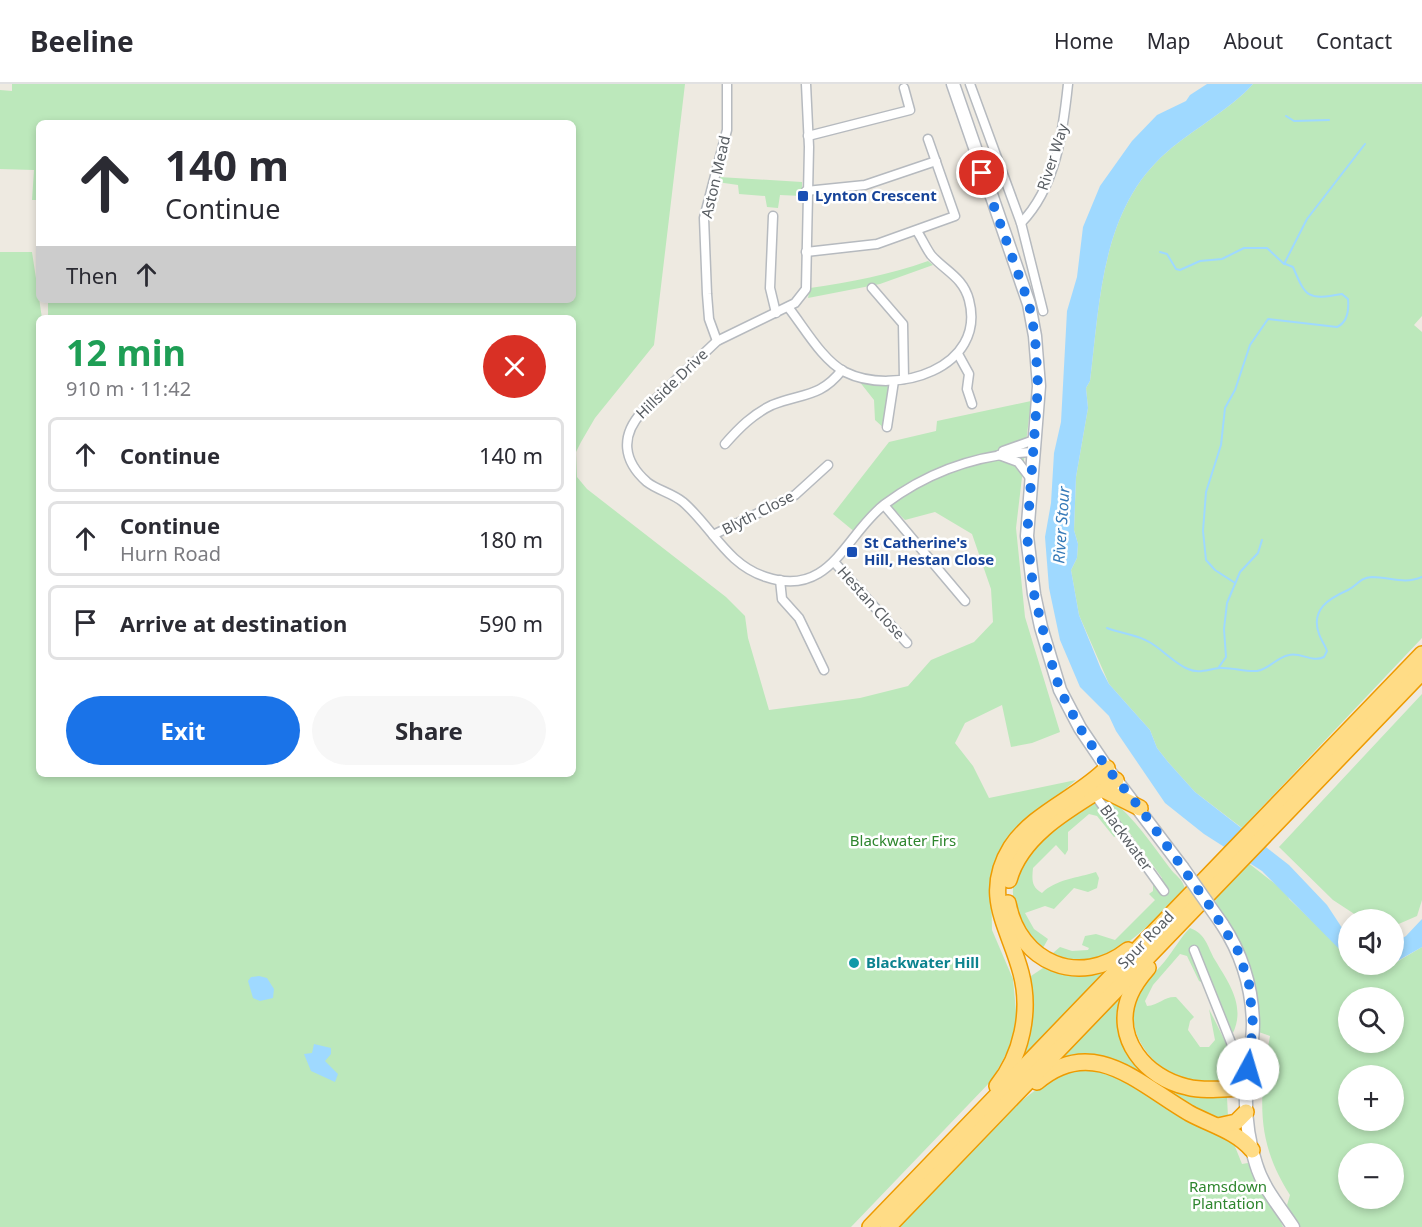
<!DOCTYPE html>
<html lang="en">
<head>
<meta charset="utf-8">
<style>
	body { margin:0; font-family:"Noto Sans",sans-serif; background:#f7f7f7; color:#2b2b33; height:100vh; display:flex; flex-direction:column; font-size:22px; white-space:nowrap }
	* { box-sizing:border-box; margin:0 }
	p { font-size:20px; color:#7c7c81 }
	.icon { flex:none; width:33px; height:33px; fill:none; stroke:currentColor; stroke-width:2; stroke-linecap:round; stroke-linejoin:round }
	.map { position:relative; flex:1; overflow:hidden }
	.panel { position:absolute; left:36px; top:231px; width:540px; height:462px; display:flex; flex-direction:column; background:#fff; border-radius:9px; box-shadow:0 3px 9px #0003 }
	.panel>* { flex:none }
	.top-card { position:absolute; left:36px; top:36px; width:540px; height:183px; border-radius:9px; box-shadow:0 3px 9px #0003; background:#fff; color:#2b2b33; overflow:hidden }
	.fabs { position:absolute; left:1338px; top:825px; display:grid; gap:12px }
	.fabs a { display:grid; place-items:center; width:66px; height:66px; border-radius:50%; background:#fff; box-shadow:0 3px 9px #0003; font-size:30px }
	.pin { position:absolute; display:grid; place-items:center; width:51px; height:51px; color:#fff; margin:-26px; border:3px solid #fff; border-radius:50%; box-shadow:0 2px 6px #0007 }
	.me { position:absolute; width:66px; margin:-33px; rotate:6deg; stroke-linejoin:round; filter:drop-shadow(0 0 4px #0008) }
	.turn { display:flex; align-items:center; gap:21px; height:126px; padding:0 30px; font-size:27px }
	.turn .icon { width:78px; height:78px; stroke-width:2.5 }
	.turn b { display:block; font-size:42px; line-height:51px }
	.then { display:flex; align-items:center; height:57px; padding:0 30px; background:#0003; gap:12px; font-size:22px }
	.round { display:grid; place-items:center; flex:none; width:63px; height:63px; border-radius:32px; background:#f7f7f7 }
	.overview { display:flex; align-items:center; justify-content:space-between; height:102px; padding:0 30px }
	h1 { font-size:36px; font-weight:700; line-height:45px; color:#1e9e55 }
	.button { display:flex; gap:12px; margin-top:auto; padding:12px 30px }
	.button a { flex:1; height:69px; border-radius:36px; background:#1a73e8; color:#fff; font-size:24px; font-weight:700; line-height:69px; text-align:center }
	.button a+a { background:#f7f7f7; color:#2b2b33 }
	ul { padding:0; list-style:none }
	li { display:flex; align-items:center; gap:18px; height:75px; margin:0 12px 9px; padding:0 18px; border:3px solid #e1e1e2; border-radius:9px }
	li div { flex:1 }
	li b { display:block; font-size:22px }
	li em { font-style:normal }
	header { display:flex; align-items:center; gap:36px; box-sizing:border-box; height:84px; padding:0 30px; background:#fff; border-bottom:2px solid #e1e1e2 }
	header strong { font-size:28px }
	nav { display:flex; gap:33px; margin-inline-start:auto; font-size:21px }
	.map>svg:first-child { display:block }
	.green { fill:#bce8bb; fill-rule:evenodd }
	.water { fill:#9fd9ff }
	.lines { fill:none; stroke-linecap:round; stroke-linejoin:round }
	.stream { stroke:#9fd9ff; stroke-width:2 }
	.street-casing { stroke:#b6babf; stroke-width:11 }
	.secondary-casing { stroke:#b5b9bf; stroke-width:15 }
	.highway-casing { stroke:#ee9b00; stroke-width:18 }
	.street { stroke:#fff; stroke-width:8 }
	.secondary { stroke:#fff; stroke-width:12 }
	.highway { stroke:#ffdc86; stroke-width:15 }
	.secondary-bridge-casing { stroke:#b5b9bf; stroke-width:15; stroke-linecap:butt }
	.secondary-bridge { stroke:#fff; stroke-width:12 }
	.route { stroke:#1a73e8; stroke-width:10; stroke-dasharray:0 18 }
	.transit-dot { fill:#1a4fb4; stroke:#fff; stroke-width:2 }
	.culture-dot { fill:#0f9aa8; stroke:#fff; stroke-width:2 }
	.labels { text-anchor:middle; stroke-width:5; stroke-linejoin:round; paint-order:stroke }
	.street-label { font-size:15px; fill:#595e63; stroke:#fff }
	.transit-label { font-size:15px; font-weight:bold; fill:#164399; stroke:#fff; text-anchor:start }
	.park-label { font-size:15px; fill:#2e862e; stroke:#fff }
	.culture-label { font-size:15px; font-weight:bold; fill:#0d838f; stroke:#fff; text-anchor:start }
	.water-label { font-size:16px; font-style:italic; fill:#367ab8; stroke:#fff }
</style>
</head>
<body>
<header>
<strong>Beeline</strong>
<nav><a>Home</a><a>Map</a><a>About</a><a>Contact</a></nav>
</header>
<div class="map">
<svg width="1422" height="1143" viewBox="0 0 1422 1143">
	<rect width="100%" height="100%" fill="#eeeae1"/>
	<!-- green -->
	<g class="green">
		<path d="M12 0H685L654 261 595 334 581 358 576 368 577 393 587 405 726 513 745 532 748 554 769 626 860 614 908 602 931 576 974 558 993 538 991 505 972 450 935 428 905 436 884 416 856 449 833 430 889 358 936 347 937 337 1031 317 1016 444 1025 533 1060 648 1032 659 1011 663 1002 621 965 639 955 659 973 682 989 714 1076 696 1011 751 991 798 992 846 1013 895 1017 938 1014 955 992 996 851 1143H0V168H32L42 234H39V690H573V234H48V216H573V39H39V116H32L34 86 0 85V6L12 7Z"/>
		<path d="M1253 0H1422V232L1414 241 1422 248V554L1242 744 1195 708 1168 678 1157 664 1150 646 1109 600 1079 531 1071 486 1077 474 1078 460 1074 446 1076 393 1088 324 1086 304 1090 297C1100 217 1101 125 1167 68 1192 46 1232 24 1253 0Z"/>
		<path d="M719 93 802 98V112L780 111 778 124 767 123 765 112 739 110 738 101 717 98Z"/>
		<path d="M928 177 933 181 880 200 808 214 810 204C851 198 889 191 928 177Z"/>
		<path d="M859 297 891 299 886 318 885 345 875 336 874 316Z"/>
		<path d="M1422 610V816L1417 832 1394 842V836L1362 835 1333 816 1279 763Z"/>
		<path d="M1111 715C1135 735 1151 759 1169 783 1175 792 1183 794 1185 806 1146 841 1113 890 1054 873L1053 869 1060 863 1072 867 1088 866 1089 864 1082 861 1085 852 1096 850 1115 856 1155 816 1149 810 1153 807V799L1162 794 1129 748 1123 742 1119 751 1114 753 1097 732 1089 730 1068 748V766L1065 771 1056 761 1033 784C1032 795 1031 803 1042 809 1056 795 1078 794 1096 788L1099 794 1097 804 1088 808 1074 804 1054 825 1045 822 1025 829 1034 845 1048 855 1043 864C1029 860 1026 850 1021 837 1017 826 1012 816 1013 805 1016 768 1075 717 1111 715Z"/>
		<path d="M1247 778 1287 809 1289 815 1342 865 1348 874V880L1390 882 1422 863V1143H1298L1287 1121 1290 1111C1255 1057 1259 1013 1270 952L1256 947 1253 893 1243 867 1214 815ZM1348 914H1394V958H1348ZM1348 992H1394V1036H1348ZM1348 1070H1394V1114H1348Z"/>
		<path d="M1190 844C1206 850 1207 862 1215 876 1228 898 1246 921 1233 949L1212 903 1199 897 1187 872 1180 870 1153 901 1145 917 1147 922C1159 921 1165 912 1176 913L1194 933 1190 937 1188 946 1200 963H1209L1215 956 1209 925 1224 955 1233 967C1232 977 1223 998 1212 1000 1175 1007 1124 960 1135 922 1140 903 1153 891 1165 877 1174 866 1180 854 1190 844Z"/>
		<path d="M1046 882 1113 884 1017 983 1028 894Z"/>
		<path d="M1122 906 1132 970 1211 1010 1227 1013 1228 1033H1214L1204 1029 1130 985 1051 981Z"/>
		<path d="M1072 982H1096L1232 1055 1242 1080 1248 1079C1258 1102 1275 1120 1283 1143H897C950 1084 1003 1022 1072 982Z"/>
	</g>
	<!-- water -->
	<g class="water">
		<path d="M1207 0H1253C1232 24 1192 46 1167 68 1101 125 1100 217 1090 297L1086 304 1088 324 1076 393 1074 446 1078 460 1077 474 1071 486 1079 531 1101 585 1109 600 1150 646 1157 664 1168 678 1195 708 1289 781 1327 821 1348 853V874L1262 787 1204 750 1165 719 1116 647 1109 632 1080 603 1060 556 1049 504 1045 453 1051 419 1054 369 1061 338 1067 227 1077 193 1083 143 1100 102 1132 57 1157 31 1186 17 1190 11Z"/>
		<path d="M1422 835V863L1394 879V859L1406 852Z"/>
		<path d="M259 892 267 894 274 905 273 914 260 917 253 914 248 897 251 893Z"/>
		<path d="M314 960 331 964V970L325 977 338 990 335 998 311 987 304 970 312 969Z"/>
	</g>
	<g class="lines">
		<!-- stream -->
		<g class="stream">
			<path d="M1286 32 1294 37 1329 36"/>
			<path d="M1160 168 1167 170 1176 185 1180 186 1200 177 1222 175 1244 164H1267L1283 179 1293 183C1306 214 1308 216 1342 210L1348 215C1349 226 1348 238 1337 243L1268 235 1250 261 1235 306 1225 324 1221 361 1206 408 1203 447 1206 476 1215 486 1235 499"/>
			<path d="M1284 180 1307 135 1365 60"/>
			<path d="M1107 544C1122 550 1137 550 1151 559 1164 567 1174 579 1188 585 1199 590 1208 585 1220 584 1232 583 1244 588 1257 587 1270 585 1275 574 1289 571 1301 568 1312 579 1324 573L1327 567C1325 561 1321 556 1319 550 1310 525 1330 514 1348 506 1358 501 1359 494 1372 493 1390 493 1404 501 1422 493"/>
			<path d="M1219 583 1226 573 1224 545 1227 519 1240 488 1258 469 1262 456"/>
		</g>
		<defs>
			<g id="street">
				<path d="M806 0 809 63 806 205 795 219 717 257 642 328C620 352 623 377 647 398 657 406 672 409 683 418 712 443 727 481 766 493 831 515 846 449 885 420 929 387 979 370 1033 368"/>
				<path d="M970 0 1021 139 1043 227"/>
				<path d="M808 52 910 26 904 4"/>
				<path d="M806 107 865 101 936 77"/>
				<path d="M773 132 770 204 776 229"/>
				<path d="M1021 139C1056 103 1063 48 1068 0"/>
				<path d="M806 168 877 160 955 132 928 55"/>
				<path d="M872 204 903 240 904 295"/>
				<path d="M788 223C804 243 822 276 845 288 895 313 987 284 969 216 963 193 945 187 931 171 926 164 922 155 917 147"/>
				<path d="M717 257 709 235 707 210 704 134 727 46V0"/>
				<path d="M958 270 969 290 967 305 972 320"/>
				<path d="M887 343 894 297"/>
				<path d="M725 360C739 344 753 330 772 321 802 309 820 314 842 286"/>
				<path d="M1003 367 1034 356"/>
				<path d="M999 371 1018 378 1031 395"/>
				<path d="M884 421 965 517"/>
				<path d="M713 451 795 411 828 381"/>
				<path d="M835 479 907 559"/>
				<path d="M780 496 782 515 799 534 824 586"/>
				<path d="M1092 707 1164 807"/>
				<path d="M1194 866 1232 961 1250 966"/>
			</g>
			<g id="secondary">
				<path d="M953 0 1029 220 1035 252 1039 302 1027 452 1034 510 1041 543 1060 606 1080 644 1107 684 1182 783"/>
				<path d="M1222 840C1242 870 1252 902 1253 939 1253 960 1248 982 1246 1003 1245 1028 1248 1056 1256 1080 1263 1104 1280 1123 1293 1143"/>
			</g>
			<g id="highway">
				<path d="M1102 705 1140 724"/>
				<path d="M1009 796C1022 748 1077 721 1116 696"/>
				<path d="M1008 819C1019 879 1080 904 1128 866"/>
				<path d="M1148 884C1141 892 1134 901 1130 911 1112 954 1146 994 1187 1003 1206 1008 1227 1004 1246 1004"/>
				<path d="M1037 998C1093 950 1139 1000 1189 1029 1211 1041 1236 1047 1252 1066"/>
				<path d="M997 1002C1022 971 1031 927 1021 889 1009 843 981 811 1011 763 1033 729 1079 713 1107 684"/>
				<path d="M1218 1042 1236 1038 1246 1028"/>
				<path d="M870 1143 1422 570"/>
				<path d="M888 1143 1422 588"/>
			</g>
		</defs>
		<!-- street casing -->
		<use href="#street" class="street-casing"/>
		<!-- secondary casing -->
		<use href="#secondary" class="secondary-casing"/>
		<!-- highway casing -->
		<use href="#highway" class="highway-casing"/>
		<!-- street -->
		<use href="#street" class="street"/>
		<!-- secondary -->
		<use href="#secondary" class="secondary"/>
		<!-- highway -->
		<use href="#highway" class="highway"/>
		<defs>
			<path id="secondary-bridge" d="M1182 783 1222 840"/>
		</defs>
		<!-- secondary-bridge casing -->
		<use href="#secondary-bridge" class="secondary-bridge-casing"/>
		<!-- secondary-bridge -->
		<use href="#secondary-bridge" class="secondary-bridge"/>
	</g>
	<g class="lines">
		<!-- route -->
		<path class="route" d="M982 89 1029 220 1035 252 1038 302 1027 452 1034 510 1050 574 1060 606 1080 644 1107 684 1140 724 1209 821 1238 867 1249 900 1253 940 1248 985"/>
	</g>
	<!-- markers -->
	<g class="transit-dot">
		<rect x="797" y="106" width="12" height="12" rx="3"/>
		<rect x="846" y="462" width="12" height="12" rx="3"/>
	</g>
	<circle class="culture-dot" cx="854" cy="879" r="6"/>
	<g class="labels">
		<!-- street labels -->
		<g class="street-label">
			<text transform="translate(1053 73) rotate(-72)" y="5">River Way</text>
			<text transform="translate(716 93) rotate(-77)" y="5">Aston Mead</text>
			<text transform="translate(672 300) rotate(-44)" y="5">Hillside Drive</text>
			<text transform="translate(758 429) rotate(-27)" y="5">Blyth Close</text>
			<text transform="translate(871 519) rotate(48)" y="5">Hestan Close</text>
			<text transform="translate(1126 754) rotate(54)" y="5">Blackwater</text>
			<text transform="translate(1146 856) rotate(-46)" y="5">Spur Road</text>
		</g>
		<!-- transit labels -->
		<g class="transit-label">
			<text x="815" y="117">Lynton Crescent</text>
			<text x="864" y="464">St Catherine's<tspan x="864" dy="17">Hill, Hestan Close</tspan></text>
		</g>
		<!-- park labels -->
		<g class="park-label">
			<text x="903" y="762">Blackwater Firs</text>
			<text x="1228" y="1108">Ramsdown<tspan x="1228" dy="17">Plantation</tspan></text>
		</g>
		<!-- culture labels -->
		<g class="culture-label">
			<text x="866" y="884">Blackwater Hill</text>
		</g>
		<!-- water labels -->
		<g class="water-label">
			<text transform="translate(1061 441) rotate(-86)" y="6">River Stour</text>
		</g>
	</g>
</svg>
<div class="fabs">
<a><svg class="icon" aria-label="sound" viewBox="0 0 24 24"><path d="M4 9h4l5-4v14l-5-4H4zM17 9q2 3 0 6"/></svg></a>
<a><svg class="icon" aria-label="search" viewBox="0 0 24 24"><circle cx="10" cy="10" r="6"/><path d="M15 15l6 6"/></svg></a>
<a>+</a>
<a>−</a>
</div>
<div class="pin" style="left:982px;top:89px;background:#d93025"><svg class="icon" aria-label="arrive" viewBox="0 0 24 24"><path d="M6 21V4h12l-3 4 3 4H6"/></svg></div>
<svg class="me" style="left:1248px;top:985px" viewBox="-20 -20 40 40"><circle r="19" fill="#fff"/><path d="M0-13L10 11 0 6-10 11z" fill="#1a73e8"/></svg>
<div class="top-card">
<div class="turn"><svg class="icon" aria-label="ahead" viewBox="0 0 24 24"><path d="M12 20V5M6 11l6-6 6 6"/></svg><div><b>140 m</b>Continue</div></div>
<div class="then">Then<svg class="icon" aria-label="ahead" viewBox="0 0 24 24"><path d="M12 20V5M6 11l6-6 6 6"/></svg></div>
</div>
<section class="panel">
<div class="overview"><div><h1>12 min</h1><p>910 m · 11:42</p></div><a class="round" style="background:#d93025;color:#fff"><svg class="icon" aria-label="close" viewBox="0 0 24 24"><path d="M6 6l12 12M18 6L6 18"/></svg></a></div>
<ul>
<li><svg class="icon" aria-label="ahead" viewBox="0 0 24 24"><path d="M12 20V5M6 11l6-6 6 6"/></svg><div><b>Continue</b></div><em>140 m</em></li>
<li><svg class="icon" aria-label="ahead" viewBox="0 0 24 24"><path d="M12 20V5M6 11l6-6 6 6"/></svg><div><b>Continue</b><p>Hurn Road</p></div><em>180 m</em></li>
<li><svg class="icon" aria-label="arrive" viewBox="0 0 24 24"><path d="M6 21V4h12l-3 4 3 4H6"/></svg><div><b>Arrive at destination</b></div><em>590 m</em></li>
</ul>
<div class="button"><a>Exit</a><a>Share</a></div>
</section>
</div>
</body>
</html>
